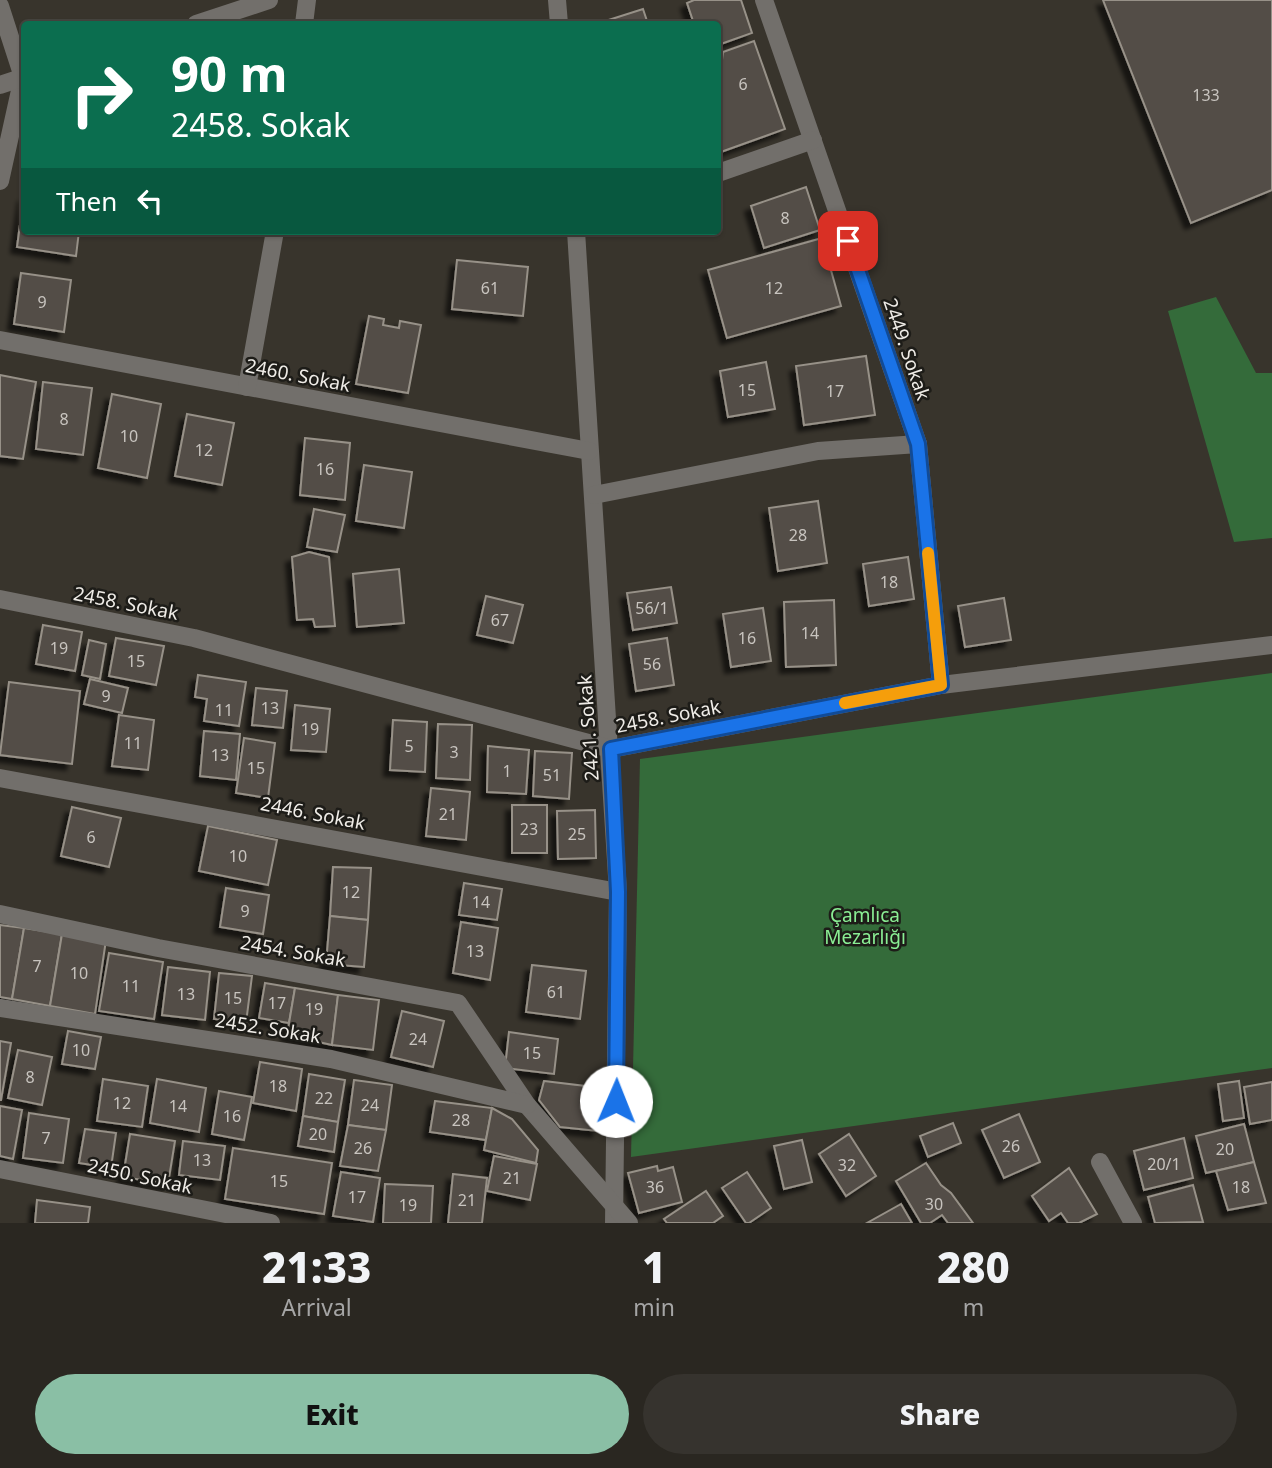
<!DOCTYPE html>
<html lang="en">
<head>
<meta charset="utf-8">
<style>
	body { margin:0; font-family:"Noto Sans",sans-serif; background:#36332e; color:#f1f3f6; height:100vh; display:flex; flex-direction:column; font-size:26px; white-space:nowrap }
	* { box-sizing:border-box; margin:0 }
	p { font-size:23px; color:#a5a5a5 }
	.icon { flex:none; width:38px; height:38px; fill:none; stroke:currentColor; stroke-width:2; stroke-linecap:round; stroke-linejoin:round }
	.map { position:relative; height:1223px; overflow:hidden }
	.details { display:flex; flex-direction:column; background:#2a2721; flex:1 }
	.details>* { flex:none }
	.guide { position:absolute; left:21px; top:21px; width:700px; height:214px; border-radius:7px; box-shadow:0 2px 5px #0004,0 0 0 2px #46443f; background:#0b6e4f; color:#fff; overflow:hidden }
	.pin { position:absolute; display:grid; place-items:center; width:60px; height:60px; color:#fff; margin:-30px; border-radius:14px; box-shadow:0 4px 10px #0006 }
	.me { position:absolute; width:77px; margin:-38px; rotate:1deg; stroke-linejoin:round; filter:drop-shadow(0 0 5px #0008) }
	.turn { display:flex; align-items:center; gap:24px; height:147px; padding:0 35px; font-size:32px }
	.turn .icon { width:91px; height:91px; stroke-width:2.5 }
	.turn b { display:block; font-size:49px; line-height:60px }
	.then { display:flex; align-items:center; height:66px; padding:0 35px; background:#0003; gap:14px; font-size:26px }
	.eta { display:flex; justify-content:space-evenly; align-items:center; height:119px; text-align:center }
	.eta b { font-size:42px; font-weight:800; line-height:49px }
	.action { display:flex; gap:14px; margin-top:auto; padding:14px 35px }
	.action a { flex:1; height:80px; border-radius:42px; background:#8abfa5; color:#111; font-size:28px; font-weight:800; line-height:80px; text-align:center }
	.action a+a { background:#36332e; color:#f1f3f6 }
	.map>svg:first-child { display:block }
	.green { fill:#346b3a }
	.building { fill:#534d46; stroke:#979188; stroke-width:2; filter:url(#shadow) }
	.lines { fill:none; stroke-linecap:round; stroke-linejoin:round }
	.minor { stroke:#726f6b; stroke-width:18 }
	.tertiary { stroke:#726f6b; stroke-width:18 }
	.route-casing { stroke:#114b97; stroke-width:18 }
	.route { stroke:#1a73e8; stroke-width:12 }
	.slow { stroke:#f59e0b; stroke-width:12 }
	.labels { text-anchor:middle; stroke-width:5; stroke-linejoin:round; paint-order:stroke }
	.number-label { font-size:16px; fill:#c8c4bf }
	.street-label { font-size:19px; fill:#efece7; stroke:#1d1c18 }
	.park-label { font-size:19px; fill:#8aee94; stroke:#1d1c18 }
</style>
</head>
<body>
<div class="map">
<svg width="1272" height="1223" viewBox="0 0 1272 1223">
	<defs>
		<filter id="shadow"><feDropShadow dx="-6" dy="6" stdDeviation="2" flood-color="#0009"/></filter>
	</defs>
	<rect width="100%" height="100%" fill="#38342c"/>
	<!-- green -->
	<g class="green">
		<path d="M1216 297 1256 373H1272V538L1234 542 1168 311Z"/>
		<path d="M1272 673V1068L631 1157 640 759Z"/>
	</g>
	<!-- building -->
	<g class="building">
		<path d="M694 0H741L752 33 718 45V24H694L687 3Z"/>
		<path d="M1103 0H1272V190L1191 223Z"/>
		<path d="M643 9 648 24H596Z"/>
		<path d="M754 41 785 129 718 153V61L722 60 723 52Z"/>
		<path d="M806 187 820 230 764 248 751 206Z"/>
		<path d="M24 195V231H79L76 256 17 247Z"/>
		<path d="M822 238 841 306 727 338 708 270Z"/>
		<path d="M457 260 528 267 523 316 452 309Z"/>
		<path d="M21 273 71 280 64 332 14 324Z"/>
		<path d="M369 316 384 319 383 325 399 328 400 321 421 325 408 393 356 384Z"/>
		<path d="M866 356 875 415 804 425 796 366Z"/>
		<path d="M766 362 775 409 728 417 720 371Z"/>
		<path d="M0 375 36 382 23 459 0 456Z"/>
		<path d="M43 382 92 388 83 455 36 449Z"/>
		<path d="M112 394 161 404 147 478 98 468Z"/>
		<path d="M187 414 234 423 222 485 175 476Z"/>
		<path d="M305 438 350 443 345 500 300 495Z"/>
		<path d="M364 465 412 472 404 528 356 521Z"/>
		<path d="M818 501 827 563 778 571 769 508Z"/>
		<path d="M314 509 345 515 337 552 307 547Z"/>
		<path d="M309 552 329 557 335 626 315 627 313 619 297 620 292 557Z"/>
		<path d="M908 557 914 599 869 606 863 564Z"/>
		<path d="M399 569 404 623 357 627 353 574Z"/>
		<path d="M671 587 677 623 633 630 627 593Z"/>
		<path d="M486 596 523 605 513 643 477 635Z"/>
		<path d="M1004 598 1011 640 965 647 958 606Z"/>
		<path d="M834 600 836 665 786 667 784 602Z"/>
		<path d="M763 608 771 661 731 667 723 614Z"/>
		<path d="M43 625 82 632 75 671 36 664Z"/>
		<path d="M116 638 164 646 156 685 109 676Z"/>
		<path d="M667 638 674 685 636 691 629 644Z"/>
		<path d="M89 640 106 644 100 679 82 675Z"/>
		<path d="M198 675 246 682 239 726 204 721 207 699 195 697Z"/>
		<path d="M90 679 128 688 122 713 84 704Z"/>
		<path d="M9 682 80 691 72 764 0 755Z"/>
		<path d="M256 688 287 691 283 728 252 725Z"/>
		<path d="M295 705 330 709 326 752 291 750Z"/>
		<path d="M119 715 154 720 148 770 112 766Z"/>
		<path d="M393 720 427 722 425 772 390 770Z"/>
		<path d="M438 724 472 725 470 780 436 778Z"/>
		<path d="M204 731 240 734 236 780 200 776Z"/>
		<path d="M244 738 275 743 268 798 236 793Z"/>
		<path d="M488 746 529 750 526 794 487 792Z"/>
		<path d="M535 751 572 753 569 799 533 796Z"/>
		<path d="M431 788 470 792 466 840 426 836Z"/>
		<rect x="512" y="805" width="35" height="48"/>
		<path d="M72 807 121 818 109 867 61 856Z"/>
		<path d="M595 810 596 858 558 859 557 811Z"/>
		<path d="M208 826 277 840 268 885 199 871Z"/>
		<path d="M333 867 371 868 368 920 330 916Z"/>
		<path d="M464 883 502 889 497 920 459 915Z"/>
		<path d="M226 888 269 895 263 934 220 927Z"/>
		<path d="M330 916 368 920 364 967 326 964Z"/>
		<path d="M461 922 498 928 490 980 453 973Z"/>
		<path d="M0 925 24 928 12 999 0 997Z"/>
		<path d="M24 928 62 934 50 1006 12 999Z"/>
		<path d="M62 934 106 940 95 1014 50 1006Z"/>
		<path d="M109 953 163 962 154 1019 99 1011Z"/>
		<path d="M532 965 586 971 580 1019 526 1012Z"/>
		<path d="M168 967 210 972 205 1020 162 1015Z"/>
		<path d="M219 973 252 976 246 1023 214 1019Z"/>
		<path d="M265 983 295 988 289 1023 259 1018Z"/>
		<path d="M295 988 338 995 332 1045 287 1035Z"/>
		<path d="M338 995 379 1000 373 1050 332 1045Z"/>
		<path d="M402 1011 444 1021 433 1067 391 1057Z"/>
		<path d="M68 1031 101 1037 95 1069 62 1064Z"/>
		<path d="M509 1032 558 1039 554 1074 505 1068Z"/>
		<path d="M0 1041 11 1043 1 1100H0Z"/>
		<path d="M18 1050 52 1057 42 1105 8 1098Z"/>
		<path d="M260 1062 302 1069 296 1111 253 1103Z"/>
		<path d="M309 1074 345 1080 338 1122 303 1116Z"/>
		<path d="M103 1079 148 1086 142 1127 97 1121Z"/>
		<path d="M157 1079 206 1088 199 1132 150 1123Z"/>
		<path d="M354 1080 392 1085 386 1130 348 1125Z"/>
		<path d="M544 1081 602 1088 598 1131 560 1127 539 1100Z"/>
		<path d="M1239 1081 1244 1118 1223 1121 1218 1084Z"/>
		<path d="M1272 1082V1120L1250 1124 1244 1087Z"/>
		<path d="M219 1091 252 1097 244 1140 212 1134Z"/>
		<path d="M435 1101 492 1108 486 1140 430 1132Z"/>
		<path d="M0 1106 22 1110 13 1159 0 1156Z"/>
		<path d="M492 1108 512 1119 538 1150 536 1163 484 1150Z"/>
		<path d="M29 1113 69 1119 63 1163 23 1158Z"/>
		<path d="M1019 1114 1040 1162 1004 1178 982 1130Z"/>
		<path d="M303 1116 338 1122 334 1152 298 1146Z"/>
		<path d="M953 1123 961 1143 928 1157 920 1136Z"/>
		<path d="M1244 1124 1254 1162 1206 1173 1196 1136Z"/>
		<path d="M348 1125 386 1130 378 1171 340 1166Z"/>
		<path d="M85 1129 116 1133 111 1168 79 1163Z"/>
		<path d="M130 1134 175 1141 168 1184 123 1177Z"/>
		<path d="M849 1134 876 1176 846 1196 819 1154Z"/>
		<path d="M1184 1138 1193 1178 1144 1190 1134 1151Z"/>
		<path d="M802 1140 812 1182 784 1189 774 1146Z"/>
		<path d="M183 1141 225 1146 220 1180 179 1175Z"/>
		<path d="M233 1148 332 1163 324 1214 225 1199Z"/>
		<path d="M494 1156 537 1164 530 1200 487 1191Z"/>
		<path d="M1254 1162 1266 1203 1228 1210 1216 1171Z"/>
		<path d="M926 1163 941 1185 951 1193 973 1223H948L942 1215 930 1223H921L896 1181Z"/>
		<path d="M657 1166 658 1171 673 1167 682 1202 639 1213 628 1173Z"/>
		<path d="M1069 1168 1097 1214 1079 1223H1068L1061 1213 1049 1221 1032 1196Z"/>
		<path d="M341 1172 380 1178 373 1222 333 1216Z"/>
		<path d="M747 1172 771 1208 749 1223H746L722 1188Z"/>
		<path d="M453 1174 487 1178 482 1223H448Z"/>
		<path d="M385 1184 433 1186 431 1223H383Z"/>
		<path d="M1193 1185 1203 1222 1155 1223 1148 1197Z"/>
		<path d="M706 1191 723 1216 713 1223H667L664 1219Z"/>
		<path d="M37 1200 90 1207 88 1223H35Z"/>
		<path d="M901 1204 912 1223H867Z"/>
	</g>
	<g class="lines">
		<!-- minor -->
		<g class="minor">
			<path d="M557 0 559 24"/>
			<path d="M764 0 918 444 941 685"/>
			<path d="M0 6 23 77 0 181"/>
			<path d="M304 24 307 0"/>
			<path d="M718 173 813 140"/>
			<path d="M576 231 618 892 614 1223"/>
			<path d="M0 340 589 451"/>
			<path d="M247 387 275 231"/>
			<path d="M594 495 818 451 918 444"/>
			<path d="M0 599 194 638 611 749 941 685 1272 645"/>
			<path d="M0 778 618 892"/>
			<path d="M0 914 158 948 458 1003 527 1105 629 1223"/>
			<path d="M0 1008 331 1059 527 1105"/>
			<path d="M1100 1162 1133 1223"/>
			<path d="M0 1169 271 1223"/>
		</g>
		<!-- tertiary -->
		<g class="tertiary">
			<path d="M196 24 269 0"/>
			<path d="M0 85 24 77"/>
		</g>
	</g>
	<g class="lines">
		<defs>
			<path id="route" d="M616 1101 618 892 611 749 941 685 918 444 848 241"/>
		</defs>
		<!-- route casing -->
		<use href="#route" class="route-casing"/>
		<!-- route -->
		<use href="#route" class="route"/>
		<!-- slow -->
		<path class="slow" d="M845 703 941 685 928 553"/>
	</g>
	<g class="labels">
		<!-- number labels -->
		<g class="number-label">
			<text x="743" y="90">6</text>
			<text x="1206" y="101">133</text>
			<text x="785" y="224">8</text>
			<text x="490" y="294">61</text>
			<text x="774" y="294">12</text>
			<text x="42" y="308">9</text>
			<text x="747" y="396">15</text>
			<text x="835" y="397">17</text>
			<text x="64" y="425">8</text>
			<text x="129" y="442">10</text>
			<text x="204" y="456">12</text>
			<text x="325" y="475">16</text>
			<text x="798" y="541">28</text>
			<text x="889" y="588">18</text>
			<text x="652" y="614">56/1</text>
			<text x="500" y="626">67</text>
			<text x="810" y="639">14</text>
			<text x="747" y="644">16</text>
			<text x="59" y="654">19</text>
			<text x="136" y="667">15</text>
			<text x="652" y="670">56</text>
			<text x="106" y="702">9</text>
			<text x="270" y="714">13</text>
			<text x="224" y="716">11</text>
			<text x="310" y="735">19</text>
			<text x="133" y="749">11</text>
			<text x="409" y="752">5</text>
			<text x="454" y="758">3</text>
			<text x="220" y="761">13</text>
			<text x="256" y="774">15</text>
			<text x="507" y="777">1</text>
			<text x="552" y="781">51</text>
			<text x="448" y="820">21</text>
			<text x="529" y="835">23</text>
			<text x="577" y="840">25</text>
			<text x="91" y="843">6</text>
			<text x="238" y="862">10</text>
			<text x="351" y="898">12</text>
			<text x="481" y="908">14</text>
			<text x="245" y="917">9</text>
			<text x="475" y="957">13</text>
			<text x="37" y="972">7</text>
			<text x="79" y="979">10</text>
			<text x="131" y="992">11</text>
			<text x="556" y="998">61</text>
			<text x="186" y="1000">13</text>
			<text x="233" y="1004">15</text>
			<text x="277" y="1009">17</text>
			<text x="314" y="1015">19</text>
			<text x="418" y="1045">24</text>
			<text x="81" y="1056">10</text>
			<text x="532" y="1059">15</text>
			<text x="30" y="1083">8</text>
			<text x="278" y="1092">18</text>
			<text x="324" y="1104">22</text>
			<text x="122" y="1109">12</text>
			<text x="370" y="1111">24</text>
			<text x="178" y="1112">14</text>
			<text x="232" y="1122">16</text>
			<text x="461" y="1126">28</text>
			<text x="318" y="1140">20</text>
			<text x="46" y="1144">7</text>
			<text x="1011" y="1152">26</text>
			<text x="363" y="1154">26</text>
			<text x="1225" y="1155">20</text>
			<text x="202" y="1166">13</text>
			<text x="1164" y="1170">20/1</text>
			<text x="847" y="1171">32</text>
			<text x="512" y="1184">21</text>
			<text x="279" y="1187">15</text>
			<text x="655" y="1193">36</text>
			<text x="1241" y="1193">18</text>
			<text x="357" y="1203">17</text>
			<text x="467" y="1206">21</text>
			<text x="934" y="1210">30</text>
			<text x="408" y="1211">19</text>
		</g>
		<!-- street labels -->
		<g class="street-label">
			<text transform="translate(907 349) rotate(71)" y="7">2449. Sokak</text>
			<text transform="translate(298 375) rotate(11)" y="7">2460. Sokak</text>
			<text transform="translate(126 603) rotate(11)" y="7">2458. Sokak</text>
			<text transform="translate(668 716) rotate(-11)" y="7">2458. Sokak</text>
			<text transform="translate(588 728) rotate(-94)" y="7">2421. Sokak</text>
			<text transform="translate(313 813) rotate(11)" y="7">2446. Sokak</text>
			<text transform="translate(293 951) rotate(10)" y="7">2454. Sokak</text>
			<text transform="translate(268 1028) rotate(9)" y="7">2452. Sokak</text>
			<text transform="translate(140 1176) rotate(12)" y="7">2450. Sokak</text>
		</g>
		<!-- park labels -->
		<g class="park-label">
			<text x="865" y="922">Çamlıca<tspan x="865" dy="22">Mezarlığı</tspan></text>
		</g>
	</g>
</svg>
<div class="pin" style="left:848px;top:241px;background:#d93025"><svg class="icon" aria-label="arrive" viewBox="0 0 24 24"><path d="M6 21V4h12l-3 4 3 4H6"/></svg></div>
<svg class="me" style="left:616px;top:1101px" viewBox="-20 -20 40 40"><circle r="19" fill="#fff"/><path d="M0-13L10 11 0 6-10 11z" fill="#1a73e8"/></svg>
<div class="guide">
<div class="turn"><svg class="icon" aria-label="right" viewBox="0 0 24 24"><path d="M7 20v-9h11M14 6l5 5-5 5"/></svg><div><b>90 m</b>2458. Sokak</div></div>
<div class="then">Then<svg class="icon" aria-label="left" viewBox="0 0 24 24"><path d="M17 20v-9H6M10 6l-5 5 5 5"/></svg></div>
</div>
</div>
<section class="details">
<div class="eta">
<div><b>21:33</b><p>Arrival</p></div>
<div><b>1</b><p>min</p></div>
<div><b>280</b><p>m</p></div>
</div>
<div class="action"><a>Exit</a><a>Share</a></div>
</section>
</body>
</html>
